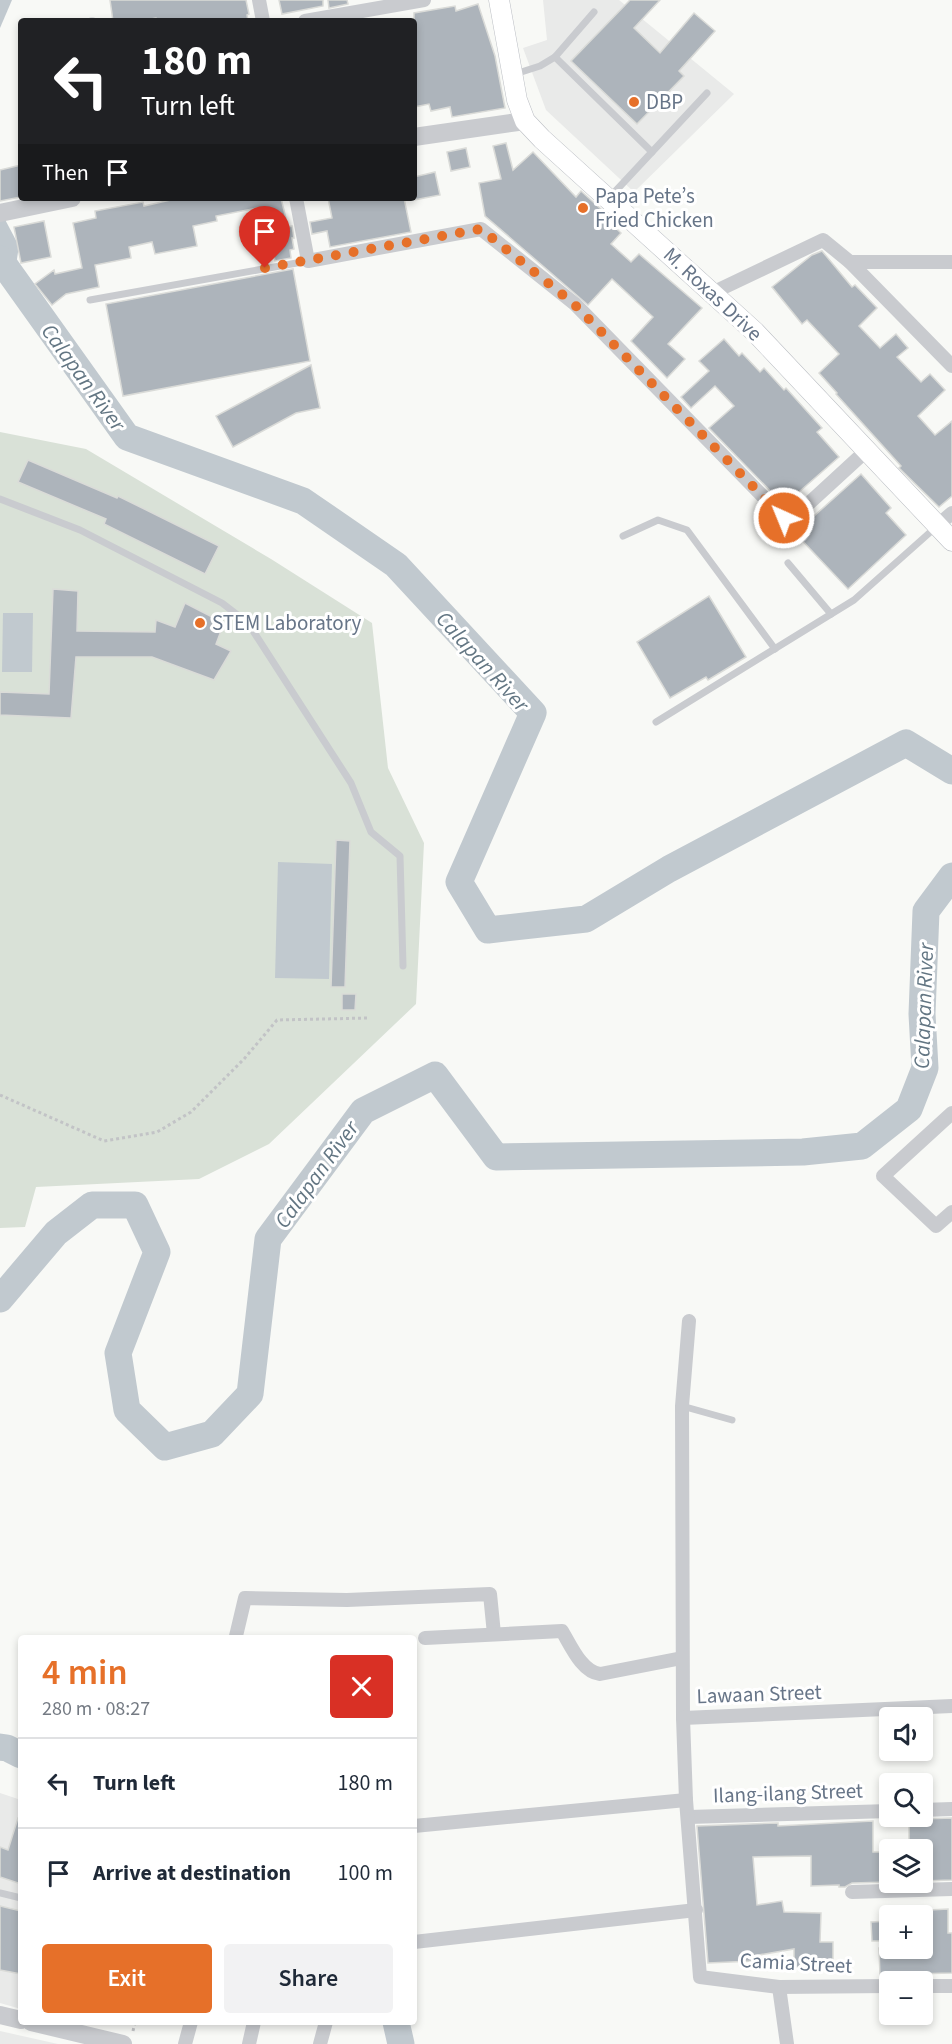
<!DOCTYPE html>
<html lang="en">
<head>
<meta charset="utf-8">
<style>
	body { margin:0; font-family:"Source Sans 3",sans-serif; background:#f2f2f3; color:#1f2937; height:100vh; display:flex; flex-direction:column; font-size:22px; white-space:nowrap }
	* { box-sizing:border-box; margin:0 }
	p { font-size:20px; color:#747a83 }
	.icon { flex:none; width:33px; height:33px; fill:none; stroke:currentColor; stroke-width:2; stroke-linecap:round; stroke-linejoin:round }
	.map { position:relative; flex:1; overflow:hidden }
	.side { position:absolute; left:18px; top:1635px; width:399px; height:390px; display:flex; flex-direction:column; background:#fff; border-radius:6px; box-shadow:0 3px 9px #0003 }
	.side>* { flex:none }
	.banner { position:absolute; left:18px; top:18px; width:399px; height:183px; border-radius:6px; box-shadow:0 3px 9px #0003; background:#202124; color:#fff; overflow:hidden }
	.buttons { position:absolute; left:879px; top:1707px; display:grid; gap:12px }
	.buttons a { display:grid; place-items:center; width:54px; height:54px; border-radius:6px; background:#fff; box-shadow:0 3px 9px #0003; font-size:30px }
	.pin { position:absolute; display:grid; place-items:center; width:51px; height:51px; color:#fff; margin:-62px -26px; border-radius:50% 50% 50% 0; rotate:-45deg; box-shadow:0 0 6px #0007 }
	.pin .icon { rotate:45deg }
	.me { position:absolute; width:66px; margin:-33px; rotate:316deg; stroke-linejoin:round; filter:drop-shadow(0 0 4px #0008) }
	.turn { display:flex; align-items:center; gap:21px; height:126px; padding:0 24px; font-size:27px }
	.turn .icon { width:78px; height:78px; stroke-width:2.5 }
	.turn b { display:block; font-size:42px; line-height:51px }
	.then { display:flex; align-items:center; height:57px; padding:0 24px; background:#0003; gap:12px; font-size:22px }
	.round { display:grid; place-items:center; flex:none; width:63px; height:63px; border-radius:6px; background:#f2f2f3 }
	.overview { display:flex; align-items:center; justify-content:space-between; height:102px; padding:0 24px }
	h1 { font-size:36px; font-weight:600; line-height:45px; color:#e67029 }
	.button { display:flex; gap:12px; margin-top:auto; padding:12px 24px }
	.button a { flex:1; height:69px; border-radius:6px; background:#e67029; color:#fff; font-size:24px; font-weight:600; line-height:69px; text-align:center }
	.button a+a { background:#f2f2f3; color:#1f2937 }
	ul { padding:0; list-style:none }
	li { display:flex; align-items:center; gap:18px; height:90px; padding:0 24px; border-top:2px solid #e0e1e3 }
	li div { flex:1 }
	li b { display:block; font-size:22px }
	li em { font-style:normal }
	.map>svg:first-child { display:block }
	.built { fill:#e9eae9 }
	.green { fill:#d9e1d7 }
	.water { fill:#c1c9cf }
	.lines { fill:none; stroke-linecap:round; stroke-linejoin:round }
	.river { stroke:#c1c9cf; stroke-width:27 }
	.building { fill:#adb4bb; stroke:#dadbd8; stroke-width:1.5 }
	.secondary-casing { stroke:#bbbec4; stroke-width:21 }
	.path { stroke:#c2c3c6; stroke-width:3; stroke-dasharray:3 3; stroke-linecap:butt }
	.service { stroke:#c9cbcf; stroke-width:7 }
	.minor { stroke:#c9cbcf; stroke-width:14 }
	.tertiary { stroke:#c9cbcf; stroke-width:18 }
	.secondary { stroke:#fff; stroke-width:20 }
	.route { stroke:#e67029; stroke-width:10; stroke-dasharray:0 18 }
	.poi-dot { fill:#e67029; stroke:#fff; stroke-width:2 }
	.labels { text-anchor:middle; stroke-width:6; stroke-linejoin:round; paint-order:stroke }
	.poi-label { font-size:21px; fill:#677588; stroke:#fff; text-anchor:start }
	.street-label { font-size:21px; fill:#677588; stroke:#fff }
	.water-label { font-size:22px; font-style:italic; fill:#637683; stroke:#fff }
</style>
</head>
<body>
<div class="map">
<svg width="952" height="2044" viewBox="0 0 952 2044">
	<rect width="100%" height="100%" fill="#f8f9f6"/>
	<!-- built -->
	<g class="built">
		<path d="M543 0H619L734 94 634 192 546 110 523 48 547 40Z"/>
		<path d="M0 1793 21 1800V2009L0 2003Z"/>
		<path d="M0 2031 58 2044H0Z"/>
	</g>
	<!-- green -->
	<path class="green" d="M0 432 86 449 271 559 372 623 388 768 424 843 416 1004 269 1144 199 1179 36 1187 25 1227 0 1228Z"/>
	<!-- water -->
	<g class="water">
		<path d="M0 0H12L0 28Z"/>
		<path d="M0 210 19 246 16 265 0 272Z"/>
		<path d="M3 613H33L32 672H2Z"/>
		<path d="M278 862 332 864 329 979 275 978Z"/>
	</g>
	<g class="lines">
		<!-- river -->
		<g class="river">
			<path d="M0 259 127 437 303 501 396 565 533 713 459 882 488 930 586 919 669 869 906 743 952 771"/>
			<path d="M0 1299 56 1233 92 1205H135L157 1252 118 1353 127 1410 165 1447 212 1434 250 1394 268 1239 363 1111 435 1075 496 1157 803 1152 862 1146 909 1109 925 1068 922 1014 926 911 952 876"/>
			<path d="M0 1747 7 1748 21 1755"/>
			<path d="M396 2022 401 2044"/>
		</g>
	</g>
	<!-- building -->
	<g class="building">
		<path d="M110 0H246L249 14 247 15 248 21H157L156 18 139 21H113Z"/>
		<path d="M279 0H323V6L282 14Z"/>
		<path d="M328 0H347L348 4 329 8Z"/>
		<path d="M630 0H660L634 28 660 53 694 13 715 31 679 71 684 76 637 124 571 61Z"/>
		<path d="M478 4 495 56 505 108 452 117 450 107 431 111 429 104 414 107V13L455 6 456 11Z"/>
		<path d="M506 143 513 170 533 152 576 197 581 191 602 210 600 213 621 233 611 244 631 262 639 254 702 308 668 344 685 359 667 378 631 341 653 317 612 279 588 305 485 216 479 183 501 179 493 146Z"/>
		<path d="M466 148 470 167 451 171 447 152Z"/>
		<path d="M21 165V197L0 201V170Z"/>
		<path d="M435 172 440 195 414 200V177Z"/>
		<path d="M179 198H281L288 227 292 226 294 238H292L294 249 290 250 291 258 275 261 266 218 260 219 257 208 216 216 217 221 193 226 197 246 155 254 152 242 129 247 131 258 95 265 99 287 66 294 52 305 35 284 54 270 55 274 82 268 73 223 96 218 95 211 143 202 144 206Z"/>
		<path d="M328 198H404L411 232 330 247 327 231 312 234 310 222 332 218Z"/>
		<path d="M44 221 51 257 21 263 14 227Z"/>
		<path d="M822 251 852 287 855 285 877 308 859 326 880 348 896 334 908 348 897 357 921 382 930 374 945 390 918 416 935 435 952 421V496L939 507 899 468 901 466 836 394 837 393 819 373 839 354 807 320 802 324 772 287 812 255Z"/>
		<path d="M293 269 310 361 123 396 106 304Z"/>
		<path d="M724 339 739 356 742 353 760 372 764 368 784 390 786 388 822 428 817 432 839 457 784 505 709 428 734 406 715 386 691 408 681 397 709 371 699 361Z"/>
		<path d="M311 365 320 408 296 413 233 447 216 416Z"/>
		<path d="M28 460 117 498 118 496 219 546 205 574 104 524 106 519 18 482Z"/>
		<path d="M861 474 891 508 886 513 906 535 848 589 795 533Z"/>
		<path d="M53 589 78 591 77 631 155 632 156 620 175 627 185 603 224 623 216 644 231 651 214 680 152 657H76L71 718 0 715V692L49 694Z"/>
		<path d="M709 596 746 657 708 680 706 677 670 698 637 642Z"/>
		<path d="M336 840 350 841 345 987H331Z"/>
		<path d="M342 994H356L355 1010H342Z"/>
		<path d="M909 1816 922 1819 952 1818V1880L922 1881V1848H909Z"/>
		<path d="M18 1818 21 1819V1884L0 1877V1847L8 1850Z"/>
		<path d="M873 1821V1852H890V1882L852 1883 845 1887H839V1885L811 1886V1856L753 1857 757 1905 782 1901 784 1912 821 1913 820 1942H833V1968L794 1967V1949L753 1956V1961L708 1963 697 1826 778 1823V1826Z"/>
		<path d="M0 1906 21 1911V1974L0 1970Z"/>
		<path d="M948 1909V1933H952V1973L913 1974V1977H880L879 1948H922V1942H929V1910Z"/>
		<path d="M890 1921V1941H872L871 1922Z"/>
	</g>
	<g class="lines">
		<defs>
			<path id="secondary" d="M499 0 517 100 525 121 542 139 755 332 952 541"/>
		</defs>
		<!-- secondary casing -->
		<use href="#secondary" class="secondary-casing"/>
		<!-- path -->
		<g class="path">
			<path d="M0 1095 104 1141 157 1132 191 1112 244 1059 277 1020 369 1018"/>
			<path d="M133 2031 135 2022"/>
		</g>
		<!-- service -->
		<g class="service">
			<path d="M91 21H93"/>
			<path d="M555 57 652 152"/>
			<path d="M515 74 540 66 555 57 594 12"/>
			<path d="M610 197 707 93"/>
			<path d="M90 300 308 261"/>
			<path d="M0 499 80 530 222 603 248 623 351 783 371 832 400 856 403 966"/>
			<path d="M623 536 658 520 687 530 775 649"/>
			<path d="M788 563 831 614"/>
			<path d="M656 722 854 600 936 527"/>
			<path d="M682 1406 732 1420"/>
			<path d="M0 1893 21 1898"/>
		</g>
		<!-- minor -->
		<g class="minor">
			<path d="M259 0 263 21"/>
			<path d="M305 21 424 0"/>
			<path d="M296 198 308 261 481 229 575 304 784 518 794 517 867 450"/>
			<path d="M850 262H952"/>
			<path d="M712 293 823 240 850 262 952 366"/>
			<path d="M938 525 952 513"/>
			<path d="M952 1113 883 1176 936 1226 952 1212"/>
			<path d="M236 1636 245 1598 347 1600 490 1594 494 1634"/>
			<path d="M425 1638 562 1631C571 1646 582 1672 600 1674L682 1658"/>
			<path d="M683 1718 682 1406 689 1321"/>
			<path d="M922 1810 952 1809"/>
			<path d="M689 1817 890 1811"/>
			<path d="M414 1826 686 1800"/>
			<path d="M852 1892 952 1889"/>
			<path d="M414 1942 696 1910"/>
			<path d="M890 1986 779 1987 700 1977 686 1800 683 1718 952 1706"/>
			<path d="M922 1986H952"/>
			<path d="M779 1987 787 2044"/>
			<path d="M185 2044 191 2022"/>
			<path d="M249 2044 254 2022"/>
			<path d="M320 2044 326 2022"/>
		</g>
		<!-- tertiary -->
		<g class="tertiary">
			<path d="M414 137 525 121"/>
			<path d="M0 213 72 198"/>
			<path d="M0 2015 21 2020"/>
			<path d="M31 2022 123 2044"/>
		</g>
		<!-- secondary -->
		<use href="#secondary" class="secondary"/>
	</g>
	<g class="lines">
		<!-- route -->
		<path class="route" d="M265 268 481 229 574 304 784 518"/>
	</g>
	<!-- markers -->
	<g class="poi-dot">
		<circle cx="634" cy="102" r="6"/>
		<circle cx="583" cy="208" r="6"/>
		<circle cx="200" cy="623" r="6"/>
	</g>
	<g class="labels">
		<!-- poi labels -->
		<g class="poi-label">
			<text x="646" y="109">DBP</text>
			<text x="595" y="203">Papa Pete’s<tspan x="595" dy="24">Fried Chicken</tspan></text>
			<text x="212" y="630">STEM Laboratory</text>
		</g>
		<!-- street labels -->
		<g class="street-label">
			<text transform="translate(713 294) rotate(43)" y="7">M. Roxas Drive</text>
			<text transform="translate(759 1694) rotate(-2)" y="7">Lawaan Street</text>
			<text transform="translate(788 1793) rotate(-2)" y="7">Ilang-ilang Street</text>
			<text transform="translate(796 1963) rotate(3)" y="7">Camia Street</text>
		</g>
		<!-- water labels -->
		<g class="water-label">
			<text transform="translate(84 377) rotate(54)" y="8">Calapan River</text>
			<text transform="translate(483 661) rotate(48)" y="8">Calapan River</text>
			<text transform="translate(923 1006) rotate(-88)" y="8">Calapan River</text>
			<text transform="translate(316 1174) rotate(-54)" y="8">Calapan River</text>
		</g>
	</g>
</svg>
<div class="buttons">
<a><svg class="icon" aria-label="sound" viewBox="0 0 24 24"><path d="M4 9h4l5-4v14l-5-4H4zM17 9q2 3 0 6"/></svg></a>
<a><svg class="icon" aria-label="search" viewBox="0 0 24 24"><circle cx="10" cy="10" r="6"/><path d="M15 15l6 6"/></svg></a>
<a><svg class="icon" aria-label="layers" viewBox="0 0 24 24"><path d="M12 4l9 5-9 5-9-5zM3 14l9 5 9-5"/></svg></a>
<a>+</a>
<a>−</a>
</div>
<div class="pin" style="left:265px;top:268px;background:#d93025"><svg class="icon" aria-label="arrive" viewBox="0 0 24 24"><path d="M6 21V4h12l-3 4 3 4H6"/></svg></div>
<svg class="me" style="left:784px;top:518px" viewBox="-20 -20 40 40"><circle r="17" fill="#e67029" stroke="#fff" stroke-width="3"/><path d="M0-11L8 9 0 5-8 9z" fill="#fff"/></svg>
<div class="banner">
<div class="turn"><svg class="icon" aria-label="left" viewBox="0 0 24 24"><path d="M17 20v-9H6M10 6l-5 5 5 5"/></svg><div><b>180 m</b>Turn left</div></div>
<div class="then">Then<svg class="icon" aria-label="arrive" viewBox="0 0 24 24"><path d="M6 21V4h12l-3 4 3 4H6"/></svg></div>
</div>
<section class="side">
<div class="overview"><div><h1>4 min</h1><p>280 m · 08:27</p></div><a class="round" style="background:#d93025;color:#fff"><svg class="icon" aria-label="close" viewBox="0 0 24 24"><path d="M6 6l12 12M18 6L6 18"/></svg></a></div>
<ul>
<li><svg class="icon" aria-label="left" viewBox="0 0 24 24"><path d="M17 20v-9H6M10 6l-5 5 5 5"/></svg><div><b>Turn left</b></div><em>180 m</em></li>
<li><svg class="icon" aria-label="arrive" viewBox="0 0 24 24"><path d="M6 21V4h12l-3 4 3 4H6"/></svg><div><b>Arrive at destination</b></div><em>100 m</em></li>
</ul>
<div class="button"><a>Exit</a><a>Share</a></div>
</section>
</div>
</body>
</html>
